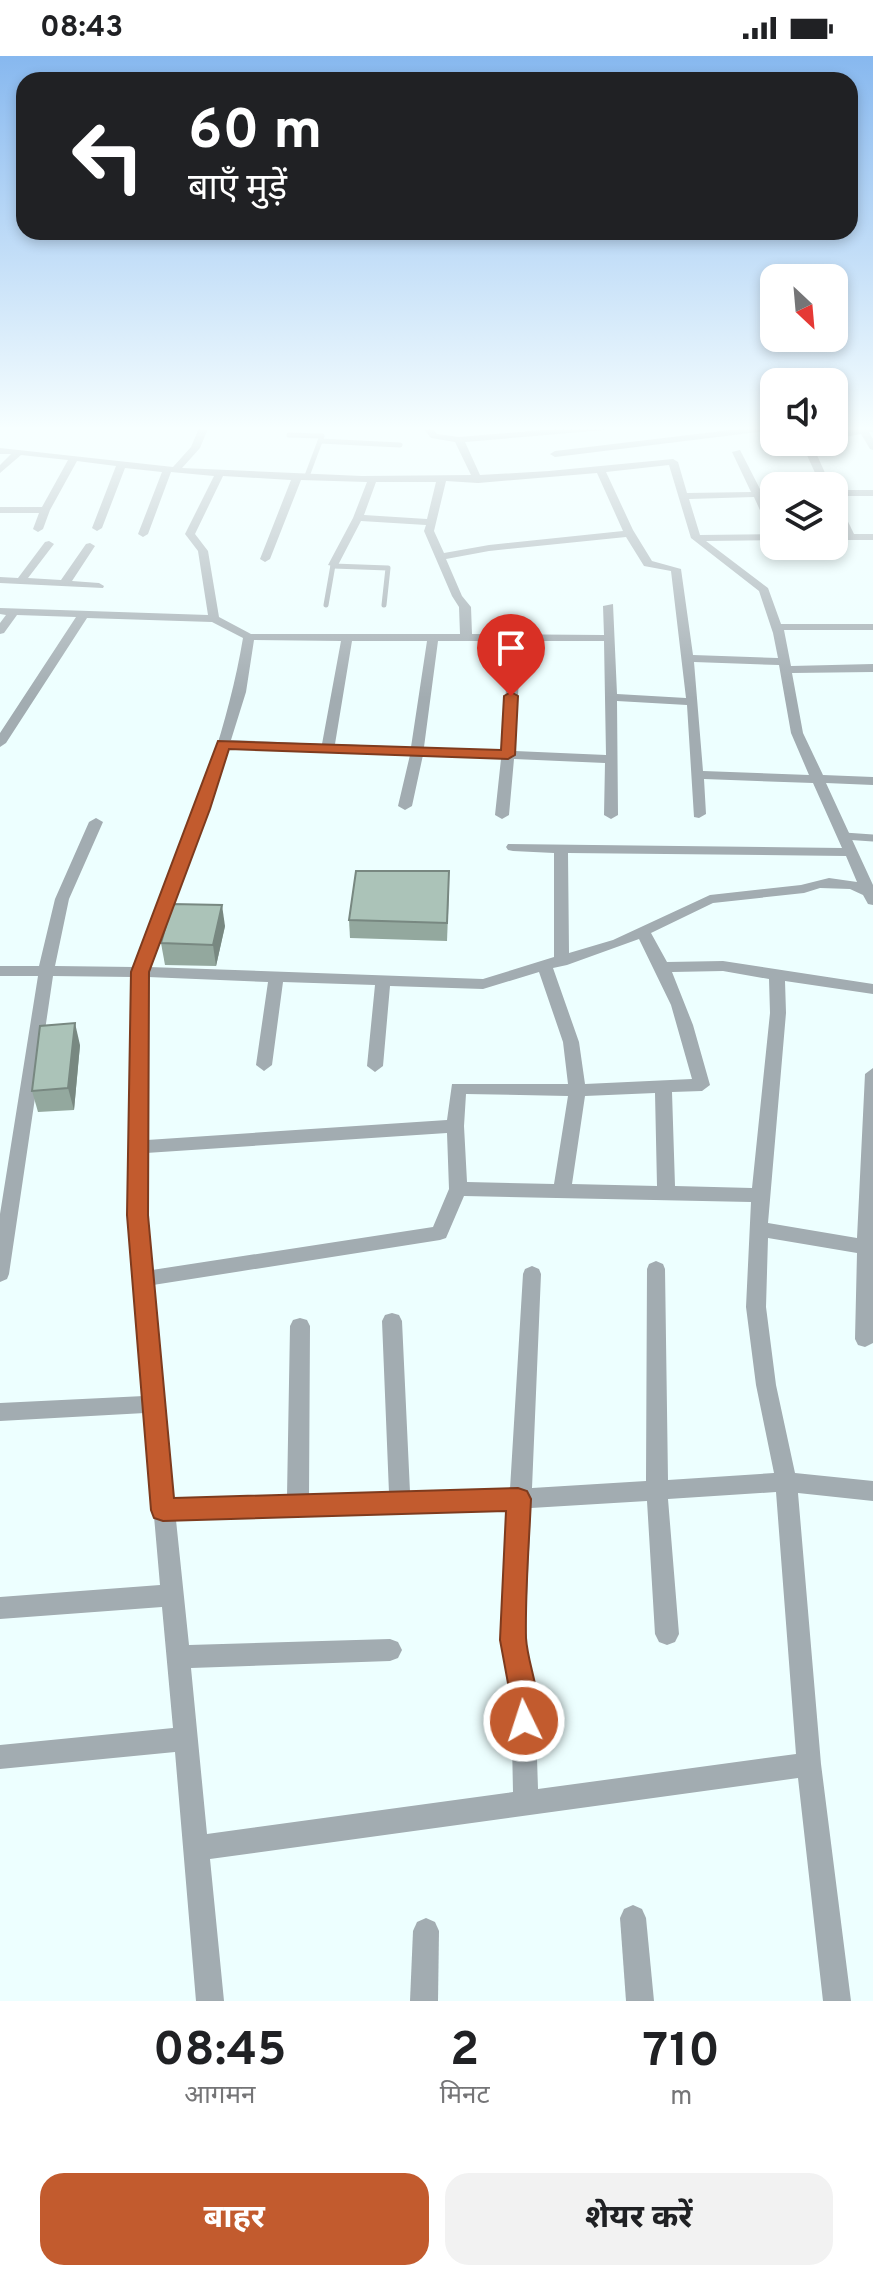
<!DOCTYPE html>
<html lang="hi">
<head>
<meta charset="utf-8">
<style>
	body { margin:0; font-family:Overpass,"Noto Sans Devanagari",sans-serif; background:#f2f2f2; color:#202124; height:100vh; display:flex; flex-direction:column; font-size:30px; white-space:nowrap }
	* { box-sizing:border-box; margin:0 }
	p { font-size:26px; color:#757577 }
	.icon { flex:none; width:44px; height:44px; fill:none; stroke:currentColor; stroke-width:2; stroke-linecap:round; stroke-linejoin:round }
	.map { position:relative; height:1945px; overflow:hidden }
	.details { display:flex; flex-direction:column; background:#fff; flex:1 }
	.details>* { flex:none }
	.banner { position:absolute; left:16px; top:16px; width:842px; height:168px; border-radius:24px; box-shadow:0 4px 12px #0003; background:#202124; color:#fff; overflow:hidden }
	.needle { width:52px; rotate:154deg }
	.buttons { position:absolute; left:760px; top:208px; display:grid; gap:16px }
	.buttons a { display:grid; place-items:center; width:88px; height:88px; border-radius:16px; background:#fff; box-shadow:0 4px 12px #0003; font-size:40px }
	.pin { position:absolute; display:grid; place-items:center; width:68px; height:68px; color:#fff; margin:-82px -34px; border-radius:50% 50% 50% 0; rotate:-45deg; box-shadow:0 0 8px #0007 }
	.pin .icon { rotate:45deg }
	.me { position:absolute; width:88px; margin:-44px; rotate:356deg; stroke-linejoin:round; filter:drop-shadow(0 0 6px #0008) }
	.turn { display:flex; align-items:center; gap:28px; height:168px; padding:0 40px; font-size:36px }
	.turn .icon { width:104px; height:104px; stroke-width:2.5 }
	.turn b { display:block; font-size:56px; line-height:68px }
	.eta { display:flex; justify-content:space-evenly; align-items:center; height:136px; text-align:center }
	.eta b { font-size:48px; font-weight:700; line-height:56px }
	.cta { display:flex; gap:16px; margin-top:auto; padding:16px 40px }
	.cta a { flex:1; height:92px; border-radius:24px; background:#c25b2e; color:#fff; font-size:32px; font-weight:700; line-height:92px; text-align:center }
	.cta a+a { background:#f2f2f2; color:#202124 }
	.status { display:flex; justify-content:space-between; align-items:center; height:56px; padding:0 40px; background:#fff; direction:ltr }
	.status svg { height:22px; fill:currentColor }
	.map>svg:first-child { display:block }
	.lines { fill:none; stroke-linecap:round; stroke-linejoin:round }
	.lane-far1 { stroke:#a2acb1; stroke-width:5 }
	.lane { stroke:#a2acb1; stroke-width:7 }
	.street { fill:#a2acb1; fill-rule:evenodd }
	.wall { fill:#93a89e }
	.shaded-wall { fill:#788881 }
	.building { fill:#abc3b8; stroke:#788881; stroke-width:2 }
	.route { fill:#c25b2e; stroke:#7e3b1e; stroke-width:2 }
</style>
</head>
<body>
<div class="status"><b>08:43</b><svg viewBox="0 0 49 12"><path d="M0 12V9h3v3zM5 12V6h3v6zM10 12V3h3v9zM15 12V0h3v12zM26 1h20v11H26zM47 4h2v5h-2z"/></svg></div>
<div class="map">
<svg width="873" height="1945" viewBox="0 0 873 1945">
	<rect width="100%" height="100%" fill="#edffff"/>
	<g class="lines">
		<!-- lane-far1 -->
		<g class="lane-far1">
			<path d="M289 379 322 380 307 420"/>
			<path d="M320 385 400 389"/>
			<path d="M333 510 388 512 384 549"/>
			<path d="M326 549 333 509"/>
		</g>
		<!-- lane -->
		<path class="lane" d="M844 780 873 782"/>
		<!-- street -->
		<g class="street">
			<path d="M200 370H209L200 392 182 412 362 420 471 419 455 386 431 382 421 370H430L437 378 459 381 591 370H620L616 373 465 386 480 419 549 415 673 403 678 406 687 437 751 436 732 396 740 394 761 435H774V441H763L774 463V477L769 474 754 441 689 443 700 479 774 478V484L706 485 768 532 781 568H873V574H784L791 610 873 608V616L792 617 803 677 823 719 873 721V729L826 727 873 829V849L868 848 863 839 850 833 820 832 804 837 713 847 651 877 667 906 723 905 873 928V938L785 925 786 957 768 1167 857 1182 865 1018 873 1012V1287L865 1291 858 1289 855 1283 857 1197 768 1182 766 1251 776 1329 795 1417 873 1425V1445L798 1437 821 1708 851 1945H823L798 1722 210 1803 224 1945H196L175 1696 0 1713V1689L173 1672 162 1551 0 1563V1541L160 1529 145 1357 0 1365V1347L144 1340 128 1159 132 921 53 920 9 1218 7 1223 0 1226V1158L38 920H0V910H39L55 843 89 766 96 762 103 766 69 843 55 910 134 911C176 804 224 696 243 582L212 566 87 562 6 687 0 691V677L76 561 17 559 4 577 0 578V567L6 559 0 558V552L208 559 198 495 185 478 214 420 171 416 148 478 143 481 138 478 162 416 125 412 102 472 97 475 92 472 116 410 77 405 50 454 43 473 38 476 33 473 39 457H0V451H42L68 404 21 399 0 417V409L11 398H0V392L173 411 191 391ZM669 409 691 482 759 535 773 577 778 602 693 599 681 513 652 505 633 474 606 416ZM597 417 623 475 489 489 444 497 434 475 446 425 478 427ZM223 420 291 424 260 503 265 506 270 503 301 424 367 426 353 462 328 509 337 511 361 465 426 469 424 475 452 540 459 551 460 578H251L219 561 208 495 195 478ZM376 426H436L427 463 364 459ZM626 481 644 510 671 515 686 642 617 638 613 548 603 550 604 579 472 578 471 551 462 540 446 503 489 495ZM254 584 341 585 322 688 231 684 246 636ZM352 585H427L411 691 335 688ZM438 585H509L502 695 424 691ZM521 585H604L606 699 515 695ZM694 606 779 609 791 677 809 719 703 715ZM617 645 687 649 694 761 699 762 706 758 704 723 813 727 842 792 508 788 506 791 508 794 513 795 554 797V901L483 923 149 911 209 753 228 692 410 699 398 750 405 754 412 750 423 699 501 703 495 759 502 763 509 759 514 703 605 707 604 759 611 763 618 759ZM568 797 846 800 857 826 829 822 801 829 710 839 613 884 569 897ZM639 883 671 949 692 1023 585 1028 579 986 553 912 567 909ZM723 915 769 923 770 957 752 1132 675 1130 672 1036 702 1035 710 1029 693 969 672 916ZM539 916 563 986 568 1028H452L447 1064 147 1084 148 921 268 926 256 1009 264 1015 272 1009 283 926 375 929 367 1010 375 1016 383 1010 390 930 483 933ZM655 1037 657 1130 572 1128 585 1040ZM466 1038 568 1040 554 1128 467 1126 464 1070ZM447 1077 449 1133 433 1171 152 1214 146 1159V1097ZM464 1140 751 1146 746 1251 756 1329 774 1417 668 1424 665 1213 663 1208 656 1205 649 1208 647 1213 646 1425 532 1432 541 1218 539 1213 532 1210 525 1213 523 1218 510 1433 410 1436 402 1265 399 1259 392 1257 385 1259 382 1265 389 1437 309 1440 310 1270 307 1264 300 1262 293 1264 290 1270 287 1440 174 1444 153 1229 440 1184 446 1182ZM776 1436 796 1698 538 1733 535 1638 525 1584 531 1452 647 1445 655 1578 659 1586 667 1589 675 1586 679 1578 668 1443ZM509 1453 501 1584 511 1638 513 1736 207 1778 191 1612 390 1605 398 1602 402 1594 398 1586 390 1583 189 1589 176 1464Z"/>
			<path d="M764 370H774V374L555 401 550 398 555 395Z"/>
			<path d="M873 370V376H869L873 383V394L870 393 861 378 834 383V377Z"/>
			<path d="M801 386H811L831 430H821Z"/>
			<rect x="834" y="434" width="39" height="6"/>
			<path d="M834 444 839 447 854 478H873V484H834V478H843L834 458Z"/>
			<path d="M49 485 54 488 28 522 61 524 86 488 90 487 95 490 72 525 99 527 104 530 103 532 0 527V521L18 522 45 486Z"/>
			<path d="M633 1849 642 1853 646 1862 654 1945H626L620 1862 624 1853Z"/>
			<path d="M426 1862 435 1866 439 1875 438 1945H410L413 1875 417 1866Z"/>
		</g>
	</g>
	<!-- wall -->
	<g class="wall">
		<path d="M449 834 447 885 350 882 349 864Z"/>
		<path d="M225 870 216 910 165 909 161 887Z"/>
		<path d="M80 989 74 1054 38 1056 32 1035Z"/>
	</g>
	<!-- shaded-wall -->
	<g class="shaded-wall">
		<path d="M222 849 225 870 216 910 213 889Z"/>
		<path d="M75 967 80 989 74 1054 68 1032Z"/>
	</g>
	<!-- building -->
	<g class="building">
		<path d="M356 815H449L447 867 349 864Z"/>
		<path d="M172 848 222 849 213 889 161 887Z"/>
		<path d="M75 967 68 1032 32 1035 40 970Z"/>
	</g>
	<!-- sky -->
	<linearGradient id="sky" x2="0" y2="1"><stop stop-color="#87b8ef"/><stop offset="0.58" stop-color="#f7ffff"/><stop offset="1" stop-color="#f7ffff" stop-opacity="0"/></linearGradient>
	<rect width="873" height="642" fill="url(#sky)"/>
	<!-- route -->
	<path class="route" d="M511 636 518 640 515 699 508 703 229 693 210 753 149 916 148 1159 174 1442 518 1432 527 1435 531 1443C529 1489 525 1536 526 1582 528 1613 546 1645 534 1675L524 1679 514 1675 510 1665V1638L500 1584 506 1455 163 1465 154 1462 151 1454 127 1159 131 916 218 685 501 694 504 640Z"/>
</svg>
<div class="buttons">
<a><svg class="needle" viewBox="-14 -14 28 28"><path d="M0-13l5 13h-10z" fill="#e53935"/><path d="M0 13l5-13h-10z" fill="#757577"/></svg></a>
<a><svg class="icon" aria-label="sound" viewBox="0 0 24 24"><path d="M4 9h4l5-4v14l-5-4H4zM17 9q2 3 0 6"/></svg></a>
<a><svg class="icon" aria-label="layers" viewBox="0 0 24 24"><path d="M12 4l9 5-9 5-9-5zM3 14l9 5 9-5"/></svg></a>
</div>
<div class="pin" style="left:511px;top:640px;background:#d93025"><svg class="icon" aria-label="arrive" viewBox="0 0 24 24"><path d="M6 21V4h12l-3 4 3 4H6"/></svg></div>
<svg class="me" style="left:524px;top:1665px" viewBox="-20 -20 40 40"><circle r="17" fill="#c25b2e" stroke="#fff" stroke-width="3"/><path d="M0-11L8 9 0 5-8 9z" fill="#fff"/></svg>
<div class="banner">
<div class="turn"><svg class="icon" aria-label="left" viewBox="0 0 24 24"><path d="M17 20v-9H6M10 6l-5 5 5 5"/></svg><div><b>60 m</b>बाएँ मुड़ें</div></div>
</div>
</div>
<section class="details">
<div class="eta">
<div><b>08:45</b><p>आगमन</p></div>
<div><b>2</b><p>मिनट</p></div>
<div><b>710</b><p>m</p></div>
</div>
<div class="cta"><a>बाहर</a><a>शेयर करें</a></div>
</section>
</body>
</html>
